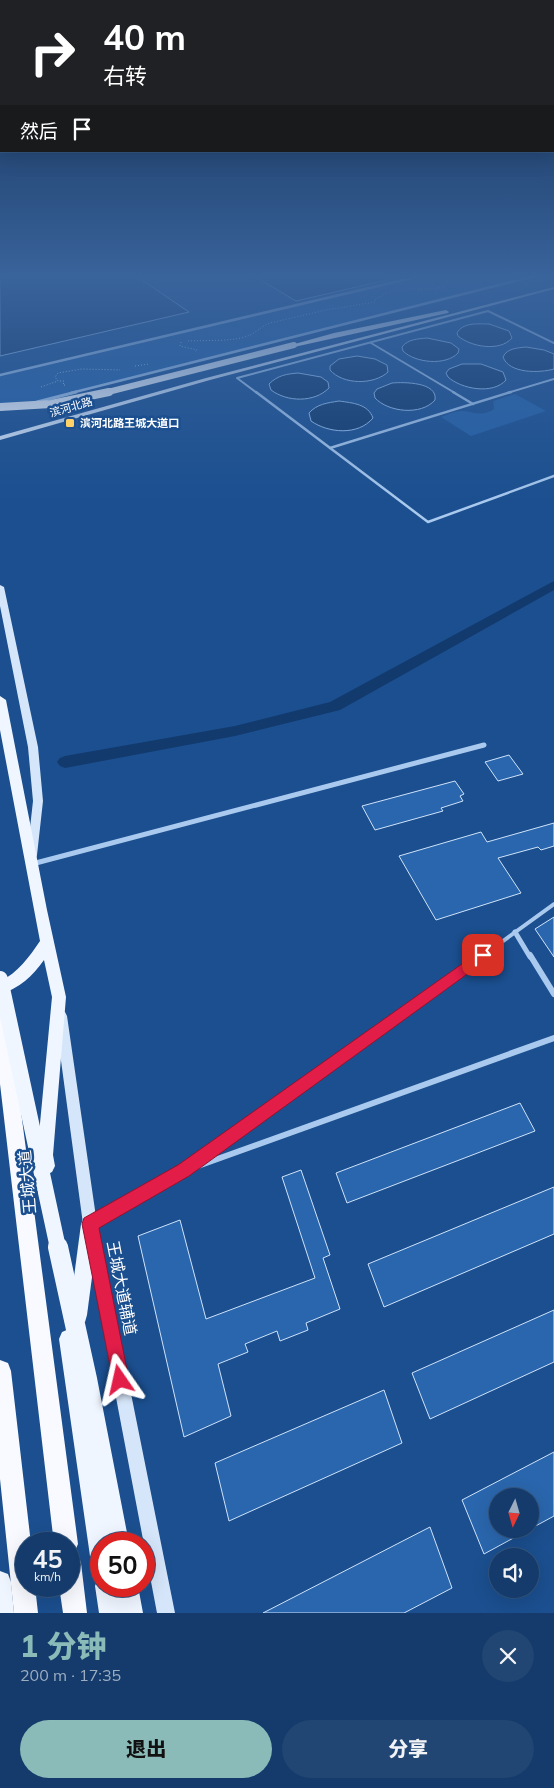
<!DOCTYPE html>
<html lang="zh">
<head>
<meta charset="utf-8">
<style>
	body { margin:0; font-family:Mulish,"Noto Sans SC",sans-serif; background:#214673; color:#f1f3f6; height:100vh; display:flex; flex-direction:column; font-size:19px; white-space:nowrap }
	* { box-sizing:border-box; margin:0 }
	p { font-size:16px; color:#9dadc1 }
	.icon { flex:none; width:28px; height:28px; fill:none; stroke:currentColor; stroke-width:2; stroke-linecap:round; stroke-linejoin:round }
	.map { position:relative; height:1613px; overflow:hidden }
	.panel { display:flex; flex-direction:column; background:#143b6b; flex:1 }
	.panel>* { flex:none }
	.banner { position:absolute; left:0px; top:0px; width:555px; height:152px; box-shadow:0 5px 20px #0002,0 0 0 1px #33557e; background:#202124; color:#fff; overflow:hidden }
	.needle { width:32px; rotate:185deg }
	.buttons { position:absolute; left:489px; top:1488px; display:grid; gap:10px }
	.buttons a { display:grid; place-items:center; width:50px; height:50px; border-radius:50%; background:#143b6b; box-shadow:0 5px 20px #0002,0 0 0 1px #33557e; font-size:25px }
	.speed { position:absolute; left:15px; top:1532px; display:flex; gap:10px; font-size:25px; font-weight:700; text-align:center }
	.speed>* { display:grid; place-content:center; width:65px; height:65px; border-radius:50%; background:#143b6b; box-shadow:0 5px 20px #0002,0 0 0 1px #33557e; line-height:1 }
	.speed small { font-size:12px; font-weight:400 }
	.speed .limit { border:8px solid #d22; background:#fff; color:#111 }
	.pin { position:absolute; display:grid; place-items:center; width:42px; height:42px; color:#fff; margin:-21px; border-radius:10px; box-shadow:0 2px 8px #0006 }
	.me { position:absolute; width:55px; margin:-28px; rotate:349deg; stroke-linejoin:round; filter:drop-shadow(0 0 4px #0008) }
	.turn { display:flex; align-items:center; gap:18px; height:105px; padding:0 20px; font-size:22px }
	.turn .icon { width:65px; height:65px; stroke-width:2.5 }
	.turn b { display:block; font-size:35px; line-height:42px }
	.then { display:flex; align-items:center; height:48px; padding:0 20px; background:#0003; gap:10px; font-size:19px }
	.round { display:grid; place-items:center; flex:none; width:52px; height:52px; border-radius:26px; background:#214673 }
	.headline { display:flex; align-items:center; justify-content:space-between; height:85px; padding:0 20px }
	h1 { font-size:30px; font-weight:800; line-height:38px; color:#8bbbb9 }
	.action { display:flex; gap:10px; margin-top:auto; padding:10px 20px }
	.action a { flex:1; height:58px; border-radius:30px; background:#8bbbb9; color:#111; font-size:20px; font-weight:800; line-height:58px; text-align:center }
	.action a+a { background:#214673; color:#f1f3f6 }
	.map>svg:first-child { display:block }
	.green { fill:#2461a8 }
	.water { fill:#123a6d; stroke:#9cc4f0 }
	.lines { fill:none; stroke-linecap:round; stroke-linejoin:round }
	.canal { fill:#123a6d; fill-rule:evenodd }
	.building { fill:#2a66ad; stroke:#cfe3fa; fill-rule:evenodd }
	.path { stroke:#a9c9ee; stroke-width:1; stroke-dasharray:1 2; stroke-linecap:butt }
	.service-far3 { stroke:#a9c9ee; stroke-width:2 }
	.service-far2 { stroke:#a9c9ee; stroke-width:2.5 }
	.service-far1 { stroke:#a9c9ee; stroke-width:4 }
	.service { stroke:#a9c9ee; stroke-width:5 }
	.pedestrian-far1 { stroke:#a9c9ee; stroke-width:2.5 }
	.pedestrian { stroke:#a9c9ee; stroke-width:3 }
	.minor-far1 { stroke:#a9c9ee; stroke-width:5 }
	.minor { stroke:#a9c9ee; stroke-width:6 }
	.secondary { fill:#d6e6fa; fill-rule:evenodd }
	.primary { fill:#f0f6ff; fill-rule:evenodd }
	.trunk { fill:#f8faff; fill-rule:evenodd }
	.primary-bridge-far3 { stroke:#f0f6ff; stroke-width:6 }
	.primary-bridge-far2 { stroke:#f0f6ff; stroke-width:8 }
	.primary-bridge-far1 { stroke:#f0f6ff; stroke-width:16 }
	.primary-bridge { stroke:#f0f6ff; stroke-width:20 }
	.route { fill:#e11d48; stroke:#92132f }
	.poi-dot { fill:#ffd166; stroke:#1b4f8f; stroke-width:2 }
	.labels { text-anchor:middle; stroke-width:5; stroke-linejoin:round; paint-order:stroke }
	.far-street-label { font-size:11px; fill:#fff; stroke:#1b4f8f }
	.far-poi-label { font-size:11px; font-weight:bold; fill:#fff; stroke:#1b4f8f; text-anchor:start }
	.near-street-label { font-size:16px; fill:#fff; stroke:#1b4f8f }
</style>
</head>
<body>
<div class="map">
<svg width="554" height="1613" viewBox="0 0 554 1613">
	<rect width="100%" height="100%" fill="#1b4f8f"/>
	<!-- green -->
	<g class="green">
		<path d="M420 276H535L0 411V375Z"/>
		<path d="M515 394 546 411 471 436 441 417C447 415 455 411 462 411 474 412 483 417 494 409L493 401Z"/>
	</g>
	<!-- water -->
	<g class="water">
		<path d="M0 276H136L189 312 0 356Z"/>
		<path d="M254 276H404L296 301Z"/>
		<path d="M489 324 509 331 512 338C500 352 471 347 458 336L457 333C463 322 478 324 489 324Z"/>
		<path d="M427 338 451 343 459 349 458 353C446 366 415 363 403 351L402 347C408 339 418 339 427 338Z"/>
		<path d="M526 347 544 350 554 354V369C540 373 509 374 503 357 507 348 518 348 526 347Z"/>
		<path d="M357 356 375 359 387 365 388 372C374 385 343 385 330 370V366L339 359Z"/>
		<path d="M462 364H481L503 372 506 380C493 395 461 389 448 377L446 373 449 369Z"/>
		<path d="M298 373 321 377 328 382 329 388C314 403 287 402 271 390L269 384C278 375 287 374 298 373Z"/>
		<path d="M392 383C404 382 438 382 435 400 421 416 388 412 375 398L374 393 377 389Z"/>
		<path d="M339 401C353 403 368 404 373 418 358 436 328 433 311 421L309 413C317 404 327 403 339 401Z"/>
	</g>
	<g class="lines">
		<!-- canal -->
		<path class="canal" d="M554 581V590L340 710 235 736 65 768 60 766 57 762 60 758 65 756 235 726 330 702Z"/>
	</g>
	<!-- building -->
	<g class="building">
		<path d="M509 755 523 774 498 781 485 762Z"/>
		<path d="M455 781 464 794 460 796 463 801 441 808 443 811 375 830 362 806Z"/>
		<path d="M554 823V846L541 850 538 847 498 858 521 893 436 920 399 856 481 832 487 842Z"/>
		<path d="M554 917V957L535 929Z"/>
		<path d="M520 1103 535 1131 347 1203 336 1173Z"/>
		<path d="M301 1170 330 1255 323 1258 340 1309 306 1323 308 1330 280 1341 277 1331 245 1344 248 1352 218 1364 231 1416 184 1437 138 1236 180 1220 206 1319 315 1278 282 1177Z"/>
		<path d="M554 1187V1234L384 1307 368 1264Z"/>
		<path d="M554 1310V1362L430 1419 412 1373Z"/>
		<path d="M384 1390 402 1443 229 1521 215 1463Z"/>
		<path d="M554 1452V1516L484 1554 462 1500ZM498 1496H530V1529H498Z"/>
		<path d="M430 1527 452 1588 404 1613H263Z"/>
	</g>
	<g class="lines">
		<!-- path -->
		<g class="path">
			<path d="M472 276 488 277"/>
			<path d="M409 289H434L445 286 448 280 457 276"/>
			<path d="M188 341C204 340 236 342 250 335 258 331 262 326 270 323L326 310 375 302V300L386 293"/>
			<path d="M181 342 180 346 197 350 195 352"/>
			<path d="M135 366 149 364"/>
			<path d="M65 385H63L64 381H58L55 377 58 373 82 369 120 370"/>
			<path d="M41 387 58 381"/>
		</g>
		<!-- service-far3 -->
		<g class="service-far3">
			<path d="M371 343 455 393"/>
			<path d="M257 393 237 378 488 311 554 343"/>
			<path d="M507 393 554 379"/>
		</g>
		<!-- service-far2 -->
		<g class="service-far2">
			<path d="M256 392 428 522 554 476"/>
			<path d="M453 392 473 404"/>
			<path d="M330 448 511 392"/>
		</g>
		<!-- service-far1 -->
		<path class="service-far1" d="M481 957 554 904"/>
		<!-- service -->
		<g class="service">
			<path d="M190 1167 483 955"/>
			<path d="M94 1221 184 1171"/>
		</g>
		<!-- pedestrian-far1 -->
		<g class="pedestrian-far1">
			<path d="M0 375 420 276"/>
			<path d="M71 393 535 276"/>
		</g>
		<!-- pedestrian -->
		<path class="pedestrian" d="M37 402 76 392"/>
		<!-- minor-far1 -->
		<g class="minor-far1">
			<path d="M32 864 484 745"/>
			<path d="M515 932 530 957"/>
		</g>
		<!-- minor -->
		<g class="minor">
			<path d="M530 955 554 994"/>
			<path d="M184 1171 554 1038"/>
		</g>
		<!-- secondary -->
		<g class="secondary">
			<path d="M554 287V289L210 380 0 440V436L206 378Z"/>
			<path d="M0 585 4 587 38 747 43 801 37 855 36 858H28L27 855 33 801 28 747 0 606Z"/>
			<path d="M61 1010 65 1012 67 1016 97 1224 175 1613H157L83 1224 55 1016 57 1012Z"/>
		</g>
		<!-- primary -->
		<g class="primary">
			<path d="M446 310 449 312 448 313 294 347 291 345 334 333Z"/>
			<path d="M0 696 6 700 47 910 66 997 53 1155 55 1166 52 1172 46 1175 40 1172 37 1155 52 997 44 960C32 977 20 987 0 995V981C18 973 29 957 40 941L0 730Z"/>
			<path d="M90 1215 96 1218 99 1224 87 1315 85 1322 78 1324 71 1322 69 1315 81 1224 84 1218Z"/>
			<path d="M69 1329 76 1332 79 1339 110 1544H101V1567L93 1564 90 1556 59 1339 62 1332Z"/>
			<path d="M0 1571 8 1574 11 1582 14 1613H0Z"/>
			<path d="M101 1577V1586H138L143 1613H99L95 1586 98 1578Z"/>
		</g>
		<!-- trunk -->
		<g class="trunk">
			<path d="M0 1005 6 1008 8 1013 78 1544 74 1553 78 1554 81 1563 87 1613H63L59 1586H69V1544H54L0 1084Z"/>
			<path d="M0 1360 8 1363 11 1371 31 1544H26V1586H35L38 1613H14L0 1479Z"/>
		</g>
		<!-- primary-bridge-far3 -->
		<path class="primary-bridge-far3" d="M104 393 294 345"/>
		<!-- primary-bridge-far2 -->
		<path class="primary-bridge-far2" d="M0 407 51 404 109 392"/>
		<!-- primary-bridge-far1 -->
		<path class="primary-bridge-far1" d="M0 979 58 1248"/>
		<!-- primary-bridge -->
		<path class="primary-bridge" d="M58 1247 87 1379 119 1544"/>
	</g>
	<!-- sky -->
	<linearGradient id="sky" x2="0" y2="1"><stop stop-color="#0f2b4f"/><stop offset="0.55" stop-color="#39639b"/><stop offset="1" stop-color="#39639b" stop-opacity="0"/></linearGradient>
	<rect width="554" height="502" fill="url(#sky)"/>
	<!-- route -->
	<path class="route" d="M483 949 488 951 490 955 488 959 189 1176 99 1228 129 1380 127 1386 120 1388 114 1386 82 1224 84 1218 178 1165Z"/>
	<!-- markers -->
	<rect class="poi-dot" x="65" y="418" width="10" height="10" rx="2.5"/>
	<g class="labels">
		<!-- far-street labels -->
		<g class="far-street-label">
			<text transform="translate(71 407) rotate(-16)" y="4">滨河北路</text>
		</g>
		<!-- far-poi labels -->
		<g class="far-poi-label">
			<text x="80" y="427">滨河北路王城大道口</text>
		</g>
		<!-- near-street labels -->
		<g class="near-street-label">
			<text transform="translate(27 1182) rotate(-95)" y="6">王城大道</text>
			<text transform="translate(122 1288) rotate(79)" y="6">王城大道辅道</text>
		</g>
	</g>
</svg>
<div class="buttons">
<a><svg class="needle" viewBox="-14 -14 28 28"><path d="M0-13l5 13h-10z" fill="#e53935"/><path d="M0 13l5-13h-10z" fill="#9dadc1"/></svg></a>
<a><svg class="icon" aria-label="sound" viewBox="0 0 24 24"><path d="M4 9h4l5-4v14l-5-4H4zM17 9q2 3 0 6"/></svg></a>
</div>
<div class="speed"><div>45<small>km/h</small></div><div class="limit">50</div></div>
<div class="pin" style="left:483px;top:955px;background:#d93025"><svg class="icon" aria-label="arrive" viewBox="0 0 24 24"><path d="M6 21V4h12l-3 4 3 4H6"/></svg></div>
<svg class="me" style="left:120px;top:1380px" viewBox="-20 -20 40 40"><path d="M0-17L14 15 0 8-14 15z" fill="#e11d48" stroke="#fff" stroke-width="4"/></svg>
<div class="banner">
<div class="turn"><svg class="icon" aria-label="right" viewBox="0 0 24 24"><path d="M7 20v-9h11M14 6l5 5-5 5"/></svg><div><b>40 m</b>右转</div></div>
<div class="then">然后<svg class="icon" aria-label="arrive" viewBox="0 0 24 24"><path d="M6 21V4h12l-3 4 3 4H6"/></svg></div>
</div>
</div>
<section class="panel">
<div class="headline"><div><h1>1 分钟</h1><p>200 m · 17:35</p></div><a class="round"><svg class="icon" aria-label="close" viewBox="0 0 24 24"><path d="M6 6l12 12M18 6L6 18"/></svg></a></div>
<div class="action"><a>退出</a><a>分享</a></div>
</section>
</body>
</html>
